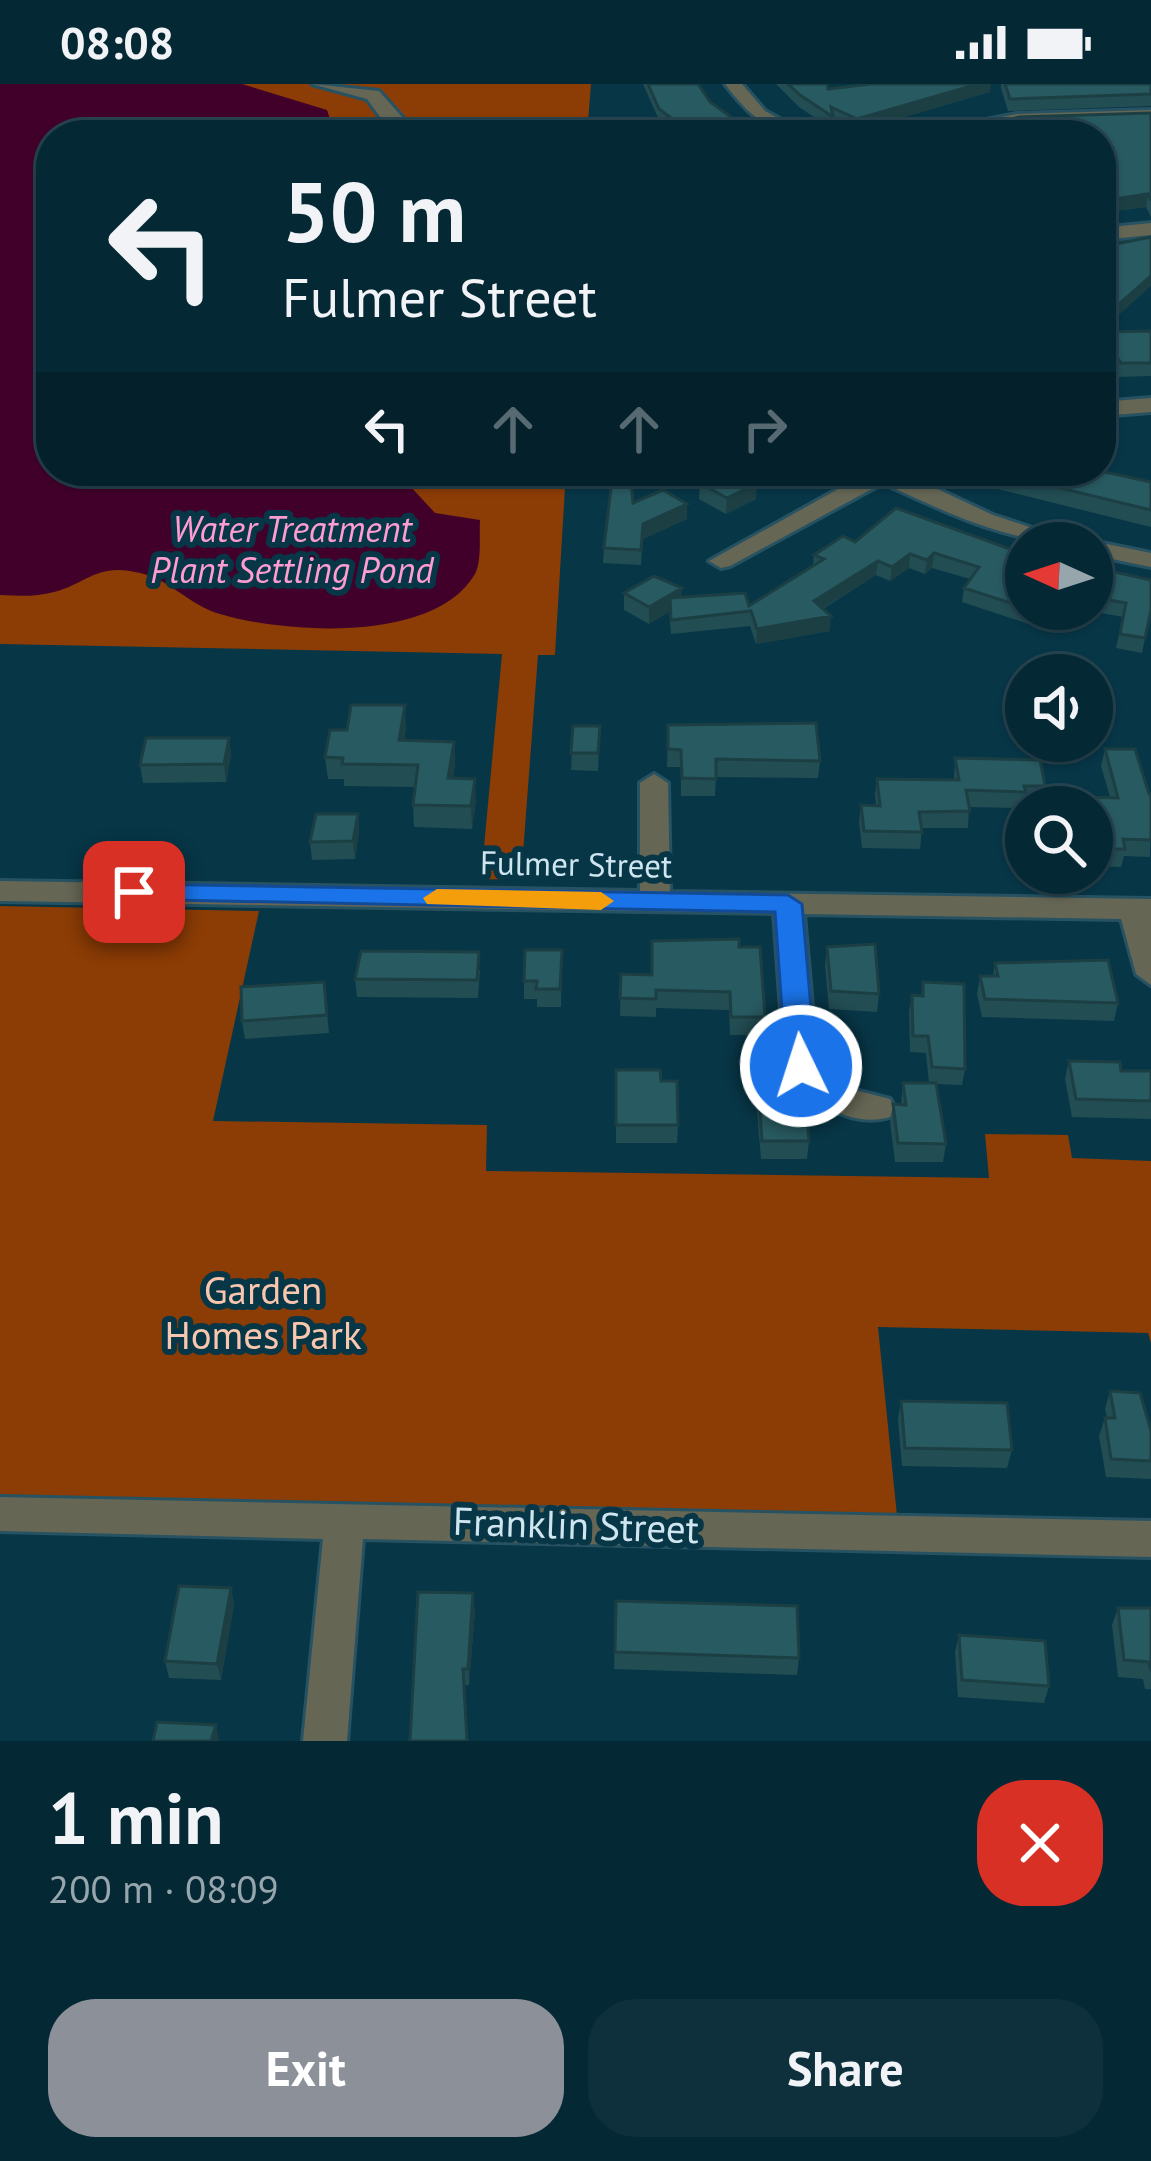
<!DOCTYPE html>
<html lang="en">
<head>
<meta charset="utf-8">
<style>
  :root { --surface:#052835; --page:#0e303d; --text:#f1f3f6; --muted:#97a6ad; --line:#264450; --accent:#8c9099 }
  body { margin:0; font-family:"PT Sans",sans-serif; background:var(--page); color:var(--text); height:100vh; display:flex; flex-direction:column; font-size:45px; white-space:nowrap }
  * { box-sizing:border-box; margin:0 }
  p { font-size:39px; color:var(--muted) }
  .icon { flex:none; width:66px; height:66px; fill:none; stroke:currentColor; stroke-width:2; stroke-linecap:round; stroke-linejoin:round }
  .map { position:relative; height:1657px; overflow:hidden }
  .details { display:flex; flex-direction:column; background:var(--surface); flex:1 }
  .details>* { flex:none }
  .banner { position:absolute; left:36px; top:36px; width:1080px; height:366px; border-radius:48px; box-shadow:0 3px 9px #0004,0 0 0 3px var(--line); background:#052835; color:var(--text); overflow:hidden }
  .needle { width:78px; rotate:273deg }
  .buttons { position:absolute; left:1005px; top:438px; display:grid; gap:24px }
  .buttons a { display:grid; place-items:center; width:108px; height:108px; border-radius:50%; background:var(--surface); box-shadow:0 3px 9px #0004,0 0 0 3px var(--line); font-size:60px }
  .pin { position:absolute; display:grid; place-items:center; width:102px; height:102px; color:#fff; margin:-51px; border-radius:24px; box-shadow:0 6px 18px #0006 }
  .me { position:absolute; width:132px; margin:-66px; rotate:356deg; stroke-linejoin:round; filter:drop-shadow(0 0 9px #0008) }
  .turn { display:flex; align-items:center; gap:42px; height:252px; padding:0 48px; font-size:54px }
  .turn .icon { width:156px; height:156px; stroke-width:2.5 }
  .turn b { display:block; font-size:84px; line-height:102px }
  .lanes { display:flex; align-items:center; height:114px; padding:0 48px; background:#0003; justify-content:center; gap:60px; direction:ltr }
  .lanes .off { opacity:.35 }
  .round { display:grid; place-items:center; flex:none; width:126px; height:126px; border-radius:48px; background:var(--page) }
  .head { display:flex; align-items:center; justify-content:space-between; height:204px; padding:0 48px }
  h1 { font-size:72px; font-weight:600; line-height:90px }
  .action { display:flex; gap:24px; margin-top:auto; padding:24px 48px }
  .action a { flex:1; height:138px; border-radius:48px; background:var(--accent); color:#fff; font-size:48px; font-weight:600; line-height:138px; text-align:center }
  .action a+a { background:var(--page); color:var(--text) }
  .status { display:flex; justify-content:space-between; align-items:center; height:84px; padding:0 60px; background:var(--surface); direction:ltr }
  .status svg { height:33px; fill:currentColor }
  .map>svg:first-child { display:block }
  .green { fill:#8c3c05 }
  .water { fill:#41002a }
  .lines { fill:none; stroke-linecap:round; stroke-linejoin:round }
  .minor-casing { stroke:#275262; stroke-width:6 }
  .minor { fill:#665; fill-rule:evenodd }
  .wall { fill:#224d53 }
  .shaded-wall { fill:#1c3f44 }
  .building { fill:#285a61; stroke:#1c3f44; stroke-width:3 }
  .route { fill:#1a73e8; stroke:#114b97; stroke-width:3 }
  .slow { fill:#f59e0b }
  .labels { text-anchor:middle; stroke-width:12; stroke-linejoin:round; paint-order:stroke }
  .street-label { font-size:33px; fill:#cfe5f0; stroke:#073647 }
  .water-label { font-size:36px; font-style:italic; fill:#ff9cd1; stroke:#073647 }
  .near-park-label { font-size:39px; fill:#f9c6ae; stroke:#073647 }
  .near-street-label { font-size:39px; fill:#cfe5f0; stroke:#073647 }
</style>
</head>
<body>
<div class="status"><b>08:08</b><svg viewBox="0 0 49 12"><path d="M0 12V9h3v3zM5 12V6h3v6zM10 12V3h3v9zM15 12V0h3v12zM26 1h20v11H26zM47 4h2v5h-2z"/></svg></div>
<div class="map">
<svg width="1151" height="1657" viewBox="0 0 1151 1657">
  <rect width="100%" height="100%" fill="#073647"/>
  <path class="green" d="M 0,0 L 591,0 L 587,51 L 51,51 L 51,387 L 566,387 L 555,571 L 538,571 L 521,796 L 481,795 L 502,570 L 0,560 Z
    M 0,822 L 259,827 L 213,1037 L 487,1041 L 486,1087 L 989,1094 L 985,1050 L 1068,1051 L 1072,1074 L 1151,1077 L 1151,1259 L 1148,1249 L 878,1243 L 897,1432 L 0,1413 Z"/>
  <path class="water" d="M 0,0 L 242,0 L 327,26 L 333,44 L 319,51 L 51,51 L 51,387 L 415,387 L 409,401 L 435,429 L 480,436 C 479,451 482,477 475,490 C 435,559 287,550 220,530 C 189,521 171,496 140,489 C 97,478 88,499 54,508 C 36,513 18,512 0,511 Z"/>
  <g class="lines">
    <g class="minor-casing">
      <path id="minor" d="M 312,0 L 379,7 L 410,42 L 489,46 L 498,51 L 401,51 L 389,45 L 367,15 Z
        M 725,0 L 742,0 L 765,27 L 809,51 C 769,51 748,30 725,0 Z
        M 1151,26 L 1151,36 L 1017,40 L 950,51 L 908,51 L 1017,30 Z
        M 1151,139 L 1151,151 L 1101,156 L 1101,144 Z
        M 1151,314 L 1151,328 L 1101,332 L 1101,318 Z
        M 863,387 L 899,387 L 993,431 L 1078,459 C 1007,459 946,428 883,399 L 730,482 L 721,484 L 709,477 L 865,390 Z
        M 1092,457 L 1151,469 L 1151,483 L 1092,471 L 1092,459 L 1083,459 Z
        M 654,690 L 668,699 L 670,808 L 1151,815 L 1151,901 L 1136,890 L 1121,835 L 804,830 L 817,979 L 847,1004 L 890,1015 L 895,1024 L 890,1033 C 850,1045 804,1015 785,982 L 774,829 L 0,817 L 0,797 L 640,807 L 640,699 Z
        M 0,1413 L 1151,1437 L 1151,1473 L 363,1455 L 347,1657 L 303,1657 L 323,1455 L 0,1447 Z"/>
    </g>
    <use href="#minor" class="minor"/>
  </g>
  <path class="wall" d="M 643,0 L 698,0 L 710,18 L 756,51 L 678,51 L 659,36 Z
    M 776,0 L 827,0 L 828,5 L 990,8 L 856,47 L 833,36 L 832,45 L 799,23 Z
    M 1001,0 L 1151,0 L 1151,22 L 1008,27 L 1001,4 Z
    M 1151,29 L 1151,133 L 1146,123 L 1101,129 L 1101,51 Z
    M 1151,247 L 1151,292 L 1119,293 L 1101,265 L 1101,248 Z
    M 755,387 L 804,387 L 804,390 L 774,402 Z
    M 971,387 L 1100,387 L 1151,398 L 1151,443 L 969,398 Z
    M 700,399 L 756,415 L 726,430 L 699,415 Z
    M 633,419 L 687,420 L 687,435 L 643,455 L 641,481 L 603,479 L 604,464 Z
    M 855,458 L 1010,465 L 1026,469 L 1026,525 L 1067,525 L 1053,548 L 962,518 L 964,504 L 970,495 L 932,484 L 925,490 L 909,484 L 890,497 L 876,491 L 823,525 L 830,547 L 756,560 L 750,542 L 671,550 L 669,528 L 649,540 L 624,526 L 624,509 L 682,513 L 749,522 L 813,482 L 814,471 Z
    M 1092,483 L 1151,526 L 1142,569 L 1116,564 L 1123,533 L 1079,525 L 1092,525 Z
    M 668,641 L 820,677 L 818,694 L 716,693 L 715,712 L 681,712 L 681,683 L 667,683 Z
    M 573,642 L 600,642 L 598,687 L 571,686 Z
    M 406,643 L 404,657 L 454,658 L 455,680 L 453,694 L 476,716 L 472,745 L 414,743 L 413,721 L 415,703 L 344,702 L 344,695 L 328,695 L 325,673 Z
    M 229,654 L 231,671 L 226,698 L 143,699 L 140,681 Z
    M 1105,665 L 1149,710 L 1151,710 L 1150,773 L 1124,772 L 1121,783 L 1093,782 L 1092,723 L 1082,723 L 1085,713 L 1110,713 L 1101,682 Z
    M 955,674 L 1045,702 L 1042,719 L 1024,719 L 1023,724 L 969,723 L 968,744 L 922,744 L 920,765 L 862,764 L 859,738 L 861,721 L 876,721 L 875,711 L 877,695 L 954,696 Z
    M 358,730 L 359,748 L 355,775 L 312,776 L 310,758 Z
    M 739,863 L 765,933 L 764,951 L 730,951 L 729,926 L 656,924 L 656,933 L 620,932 L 621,890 L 652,891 Z
    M 827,863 L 879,910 L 877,928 L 829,925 L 825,881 Z
    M 562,866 L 561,923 L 537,923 L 537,915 L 524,915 L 524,897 Z
    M 995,879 L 1118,919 L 1114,937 L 982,933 L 977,910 L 980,892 L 993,892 Z
    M 480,886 L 478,914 L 357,913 L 355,895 Z
    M 324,898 L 329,949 L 245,955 L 242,937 Z
    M 923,898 L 965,985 L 962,1001 L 937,1000 L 946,1060 L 943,1078 L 895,1078 L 890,1038 L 893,1020 L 901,1021 L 903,999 L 929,999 L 926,969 L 910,968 L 909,927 L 912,911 L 921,911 Z
    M 1069,977 L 1121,987 L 1151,987 L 1151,1035 L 1072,1033 L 1065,995 Z
    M 616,986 L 661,997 L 678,1041 L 677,1059 L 616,1059 Z
    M 758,997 L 797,1018 L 809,1057 L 807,1075 L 761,1075 L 756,1015 Z
    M 1110,1307 L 1151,1347 L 1151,1395 L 1106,1393 L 1099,1352 L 1105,1334 L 1107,1334 L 1105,1325 Z
    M 901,1317 L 1012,1366 L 1007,1384 L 902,1382 L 898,1335 Z
    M 231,1504 L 234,1521 L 221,1596 L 169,1594 L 165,1577 Z
    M 616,1517 L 799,1574 L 797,1591 L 614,1585 Z
    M 1118,1524 L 1151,1524 L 1151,1605 L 1145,1605 L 1143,1595 L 1118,1593 L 1112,1541 Z
    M 475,1526 L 469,1601 L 465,1601 L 410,1657 Z
    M 959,1551 L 1049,1602 L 1044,1619 L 958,1613 L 955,1568 Z"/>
  <path class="shaded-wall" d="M 978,0 L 991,0 L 990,8 L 856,47 L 857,35 Z
    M 1148,110 L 1146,123 L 1101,129 L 1101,117 Z
    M 1151,192 L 1151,202 L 1101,247 L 1101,236 Z
    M 804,387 L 804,390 L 774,402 L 775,388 Z
    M 757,399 L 756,415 L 726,430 L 727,414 Z
    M 687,420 L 687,435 L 643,455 L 641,481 L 643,440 Z
    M 934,469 L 932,484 L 925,490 L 927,476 Z
    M 910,470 L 909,484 L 890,497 L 892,483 Z
    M 878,477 L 876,491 L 812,531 L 814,517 Z
    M 682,504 L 681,521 L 670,514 L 669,528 L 649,540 L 649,523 Z
    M 1061,525 L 1067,525 L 1053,548 L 1056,533 Z
    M 831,532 L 830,547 L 756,560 L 757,545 Z
    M 405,621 L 406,643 L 401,678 L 399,656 Z
    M 229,654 L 231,671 L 226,698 L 224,680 Z
    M 454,658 L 455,680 L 449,716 L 448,694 Z
    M 475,695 L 476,716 L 472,745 L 471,722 Z
    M 358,730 L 359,748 L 355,775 L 353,757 Z
    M 231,1504 L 234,1521 L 221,1596 L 217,1580 Z
    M 473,1509 L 475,1526 L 469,1601 L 468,1585 Z
    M 216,1641 L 219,1657 L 211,1657 Z"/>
  <path class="building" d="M 648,0 L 698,0 L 710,18 L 756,51 L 694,51 L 659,25 Z
    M 788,0 L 827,0 L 828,5 L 870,0 L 978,0 L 857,35 L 831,23 L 833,33 L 800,11 Z
    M 1005,0 L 1151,0 L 1151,10 L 1010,15 Z
    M 1151,29 L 1151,116 L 1148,110 L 1101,117 L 1101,51 L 953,51 L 1019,33 Z
    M 1151,153 L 1151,192 L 1101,236 L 1101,163 Z
    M 1151,247 L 1151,279 L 1121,279 L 1101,248 Z
    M 613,387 L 630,387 L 633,419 L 663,406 L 687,420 L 643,440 L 641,466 L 604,464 Z
    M 725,387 L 736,387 L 757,399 L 727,414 L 700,399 Z
    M 990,387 L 1100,387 L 1151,398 L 1151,426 Z
    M 896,424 L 1010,465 L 1026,469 L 1026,524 L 964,504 L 979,483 L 934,469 L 927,476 L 910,470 L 892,483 L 878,477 L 814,517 L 831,532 L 757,545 L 751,527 L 671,536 L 670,514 L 745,509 L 749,522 L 824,475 L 814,471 L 843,452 L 855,458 Z
    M 1092,483 L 1151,496 L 1151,526 L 1145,554 L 1120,550 L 1126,519 L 1092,513 Z
    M 654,492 L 682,504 L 649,523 L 624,509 Z
    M 1030,525 L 1061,525 L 1056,533 Z
    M 351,621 L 405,621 L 399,656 L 454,658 L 448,694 L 475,695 L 471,722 L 413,721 L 418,681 L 342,680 L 343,674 L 325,673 L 330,646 L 347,646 Z
    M 816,639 L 820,677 L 716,675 L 716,695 L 682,694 L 681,666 L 668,665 L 668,641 Z
    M 573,642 L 600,642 L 598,669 L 571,669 Z
    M 146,654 L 229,654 L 224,680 L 140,681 Z
    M 1105,665 L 1135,665 L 1149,710 L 1151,710 L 1151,756 L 1123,755 L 1125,765 L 1097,765 L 1092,745 L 1092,723 L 1087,723 L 1085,713 L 1118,714 Z
    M 955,674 L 1040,676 L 1045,702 L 1024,702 L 1026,708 L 966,706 L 970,727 L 919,728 L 922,748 L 864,747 L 861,721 L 880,722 L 877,695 L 959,696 Z
    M 316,730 L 358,730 L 353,757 L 310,758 Z
    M 739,855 L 739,863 L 760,863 L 765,933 L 731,933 L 730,908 L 656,906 L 656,915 L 620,914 L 621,890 L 652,891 L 652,857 Z
    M 875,860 L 879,910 L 831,907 L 827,863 Z
    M 525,866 L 562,866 L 560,905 L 536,905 L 537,897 L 524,897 Z
    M 361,867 L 479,868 L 477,896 L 355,895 Z
    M 1108,876 L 1118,919 L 985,915 L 980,892 L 998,892 L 995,879 Z
    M 324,898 L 327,931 L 242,937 L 241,903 Z
    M 923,898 L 964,900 L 965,985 L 932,983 L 928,952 L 913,952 L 912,911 L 923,912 Z
    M 1069,977 L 1120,978 L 1121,987 L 1151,987 L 1151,1017 L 1076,1015 Z
    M 616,986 L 660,986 L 661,997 L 677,997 L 678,1041 L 616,1041 Z
    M 758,997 L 795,997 L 797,1018 L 806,1019 L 809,1057 L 762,1057 Z
    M 903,999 L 936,999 L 946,1060 L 898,1059 L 893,1020 L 906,1021 Z
    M 1110,1307 L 1140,1309 L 1151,1347 L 1151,1377 L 1111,1375 L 1105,1334 L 1115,1334 Z
    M 901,1317 L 1007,1319 L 1012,1366 L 905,1364 Z
    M 179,1502 L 231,1504 L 217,1580 L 165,1577 Z
    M 418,1508 L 473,1509 L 468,1585 L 463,1585 L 467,1657 L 410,1657 Z
    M 616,1517 L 797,1522 L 799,1574 L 615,1568 Z
    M 1118,1524 L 1151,1524 L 1151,1587 L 1149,1578 L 1124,1576 Z
    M 959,1551 L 1045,1557 L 1049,1602 L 962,1596 Z
    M 157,1638 L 216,1641 L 211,1657 L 153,1657 Z"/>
  <path class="route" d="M 134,800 L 788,811 L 802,820 L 816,982 L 801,993 L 786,982 L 775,828 L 124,815 L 124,802 Z"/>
  <path class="slow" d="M 437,805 L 601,808 L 614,817 L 601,826 L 427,820 L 423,814 Z"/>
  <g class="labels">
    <g class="street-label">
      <text transform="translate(576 780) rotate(1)" y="12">Fulmer Street</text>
    </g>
    <g class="water-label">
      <text x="292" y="458">Water Treatment<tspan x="292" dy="41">Plant Settling Pond</tspan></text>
    </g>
    <g class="near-park-label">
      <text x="263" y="1220">Garden<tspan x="263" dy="45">Homes Park</tspan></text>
    </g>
    <g class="near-street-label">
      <text transform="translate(576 1441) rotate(2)" y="14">Franklin Street</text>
    </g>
  </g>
</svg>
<div class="buttons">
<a><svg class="needle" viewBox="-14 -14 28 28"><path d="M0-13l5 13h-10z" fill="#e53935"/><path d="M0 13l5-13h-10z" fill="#97a6ad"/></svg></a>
<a><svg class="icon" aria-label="sound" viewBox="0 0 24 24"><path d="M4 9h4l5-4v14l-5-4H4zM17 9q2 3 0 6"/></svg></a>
<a><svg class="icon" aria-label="search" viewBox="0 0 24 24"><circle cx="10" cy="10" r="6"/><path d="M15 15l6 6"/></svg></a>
</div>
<div class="pin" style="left:134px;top:808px;background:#d93025"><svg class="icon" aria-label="arrive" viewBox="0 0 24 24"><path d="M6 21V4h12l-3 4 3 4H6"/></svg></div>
<svg class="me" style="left:801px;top:982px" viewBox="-20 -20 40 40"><circle r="17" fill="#1a73e8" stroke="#fff" stroke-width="3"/><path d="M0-11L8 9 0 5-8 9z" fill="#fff"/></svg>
<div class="banner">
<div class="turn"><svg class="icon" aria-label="left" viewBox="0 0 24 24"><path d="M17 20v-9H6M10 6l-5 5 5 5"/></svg><div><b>50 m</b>Fulmer Street</div></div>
<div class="lanes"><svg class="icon" aria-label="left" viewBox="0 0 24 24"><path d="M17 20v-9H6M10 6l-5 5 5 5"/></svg><svg class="icon off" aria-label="ahead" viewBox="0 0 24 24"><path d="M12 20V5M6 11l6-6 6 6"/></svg><svg class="icon off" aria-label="ahead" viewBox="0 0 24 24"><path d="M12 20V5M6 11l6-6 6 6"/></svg><svg class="icon off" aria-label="right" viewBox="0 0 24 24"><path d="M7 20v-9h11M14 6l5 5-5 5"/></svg></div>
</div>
</div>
<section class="details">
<div class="head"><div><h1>1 min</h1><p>200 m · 08:09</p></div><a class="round" style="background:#d93025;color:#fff"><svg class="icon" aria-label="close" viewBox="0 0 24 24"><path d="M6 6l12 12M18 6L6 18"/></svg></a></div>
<div class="action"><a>Exit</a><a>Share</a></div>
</section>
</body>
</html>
